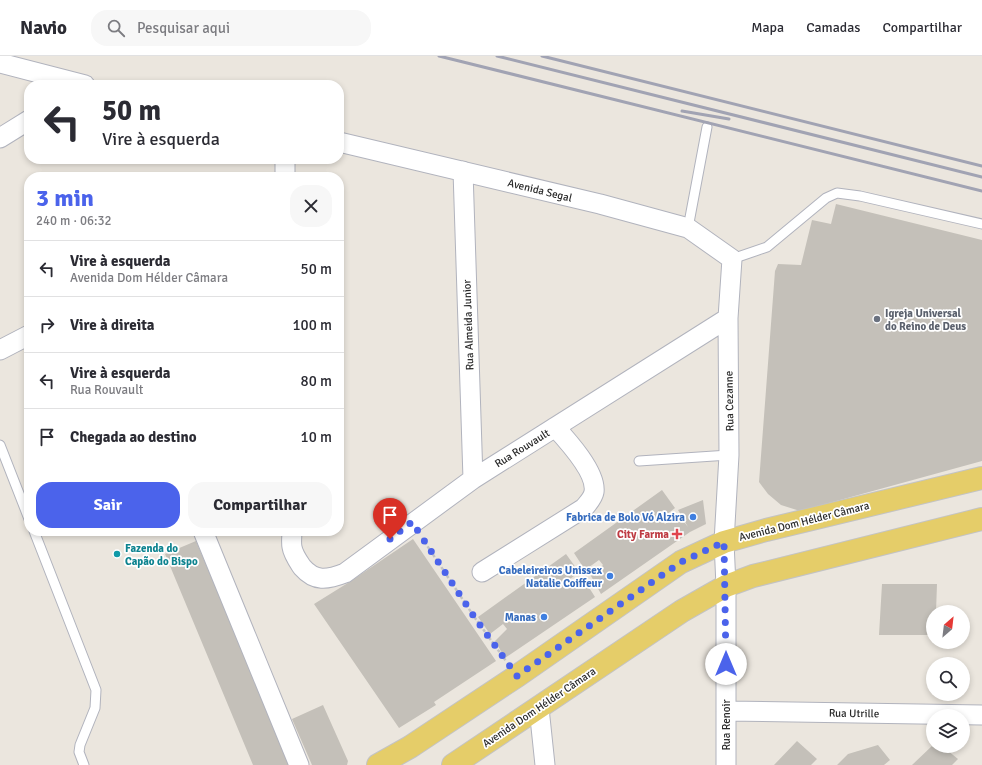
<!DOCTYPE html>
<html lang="pt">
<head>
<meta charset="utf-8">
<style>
  :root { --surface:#fff; --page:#f7f7f7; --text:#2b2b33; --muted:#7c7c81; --line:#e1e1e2; --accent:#4b63eb }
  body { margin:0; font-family:Signika,sans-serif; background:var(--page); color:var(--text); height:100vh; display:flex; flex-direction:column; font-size:15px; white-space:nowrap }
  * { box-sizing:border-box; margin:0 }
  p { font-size:13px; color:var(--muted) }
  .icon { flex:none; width:22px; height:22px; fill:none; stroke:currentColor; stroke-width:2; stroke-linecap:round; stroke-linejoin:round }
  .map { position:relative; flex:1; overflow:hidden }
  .panel { position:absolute; left:24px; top:116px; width:320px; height:364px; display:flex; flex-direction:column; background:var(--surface); border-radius:16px; box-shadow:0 2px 6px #0003 }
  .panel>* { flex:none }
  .hud { position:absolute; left:24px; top:24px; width:320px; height:84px; border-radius:16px; box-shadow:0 2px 6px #0003; background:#fff; color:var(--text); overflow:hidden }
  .needle { width:26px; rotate:28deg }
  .buttons { position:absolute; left:926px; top:549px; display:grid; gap:8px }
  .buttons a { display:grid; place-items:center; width:44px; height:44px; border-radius:50%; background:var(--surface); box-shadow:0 2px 6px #0003; font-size:20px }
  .pin { position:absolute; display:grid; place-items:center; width:34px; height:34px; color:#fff; margin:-41px -17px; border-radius:50% 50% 50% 0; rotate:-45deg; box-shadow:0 0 4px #0007 }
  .pin .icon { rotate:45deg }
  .me { position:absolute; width:44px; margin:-22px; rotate:0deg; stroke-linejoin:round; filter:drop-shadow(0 0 3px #0008) }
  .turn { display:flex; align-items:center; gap:14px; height:84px; padding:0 12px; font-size:18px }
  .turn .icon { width:52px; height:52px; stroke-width:2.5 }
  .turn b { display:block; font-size:28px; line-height:34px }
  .round { display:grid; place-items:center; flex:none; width:42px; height:42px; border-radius:16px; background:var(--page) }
  .summary { display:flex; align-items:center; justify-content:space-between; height:68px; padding:0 12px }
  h1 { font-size:24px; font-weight:700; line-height:30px; color:var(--accent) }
  .action { display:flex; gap:8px; margin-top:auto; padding:8px 12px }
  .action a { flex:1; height:46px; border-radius:16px; background:var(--accent); color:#fff; font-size:16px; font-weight:700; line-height:46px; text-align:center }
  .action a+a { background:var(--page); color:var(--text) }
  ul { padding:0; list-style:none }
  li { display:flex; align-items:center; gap:12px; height:56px; padding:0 12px; border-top:1px solid var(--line) }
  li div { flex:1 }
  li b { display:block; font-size:15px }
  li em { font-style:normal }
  header { display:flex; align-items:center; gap:24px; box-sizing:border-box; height:56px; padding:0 20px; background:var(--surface); border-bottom:1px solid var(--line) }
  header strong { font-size:19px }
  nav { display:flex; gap:22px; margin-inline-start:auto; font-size:14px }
  .search { width:280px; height:36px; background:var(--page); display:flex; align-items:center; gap:10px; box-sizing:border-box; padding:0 14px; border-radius:16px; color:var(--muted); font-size:15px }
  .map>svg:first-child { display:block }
  .building { fill:#c4c0b9 }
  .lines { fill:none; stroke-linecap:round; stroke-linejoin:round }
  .service-casing { stroke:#b1b3bd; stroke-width:11 }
  .minor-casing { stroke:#b1b3bd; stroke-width:21 }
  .primary-casing { stroke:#c3c3c3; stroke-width:24 }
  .path { stroke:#c3c3c3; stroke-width:2.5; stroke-dasharray:3 2; stroke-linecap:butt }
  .service { stroke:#fff; stroke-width:9 }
  .minor { stroke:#fff; stroke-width:19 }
  .primary { stroke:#e5cd69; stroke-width:22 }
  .rail { stroke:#a1a3b3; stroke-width:3 }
  .route { stroke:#4b63eb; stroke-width:7; stroke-dasharray:0 12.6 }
  .worship-dot { fill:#6b7280; stroke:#fff; stroke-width:1.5 }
  .shop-dot { fill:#3f7fe0; stroke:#fff; stroke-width:1.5 }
  .health-dot { fill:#e0444e; stroke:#fff; stroke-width:1.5 }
  .culture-dot { fill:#0f9aa8; stroke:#fff; stroke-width:1.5 }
  .labels { text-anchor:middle; stroke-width:3.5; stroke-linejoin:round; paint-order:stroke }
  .street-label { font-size:11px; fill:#2a2a2a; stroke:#fff }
  .worship-label { font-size:11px; font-weight:bold; fill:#5b616d; stroke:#fff; text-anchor:start }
  .shop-label { font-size:11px; font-weight:bold; fill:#366cbe; stroke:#fff; text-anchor:end }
  .health-label { font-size:11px; font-weight:bold; fill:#be3a42; stroke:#fff; text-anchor:end }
  .culture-label { font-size:11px; font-weight:bold; fill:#0d838f; stroke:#fff; text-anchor:start }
</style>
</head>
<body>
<header>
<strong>Navio</strong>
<div class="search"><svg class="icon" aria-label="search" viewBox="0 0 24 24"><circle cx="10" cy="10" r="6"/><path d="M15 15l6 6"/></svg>Pesquisar aqui</div>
<nav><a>Mapa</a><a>Camadas</a><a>Compartilhar</a></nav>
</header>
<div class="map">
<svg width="982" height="709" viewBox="0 0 982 709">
  <rect width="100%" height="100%" fill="#ebe6de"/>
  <path class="building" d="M 836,148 L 982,184 L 982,405 L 800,455 L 781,449 L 768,438 L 759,426 L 775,215 L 778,208 L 801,209 L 812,164 L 831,168 Z
    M 662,434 L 675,452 L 661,463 L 665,468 L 678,458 L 688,471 L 678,454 L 703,444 L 706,468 L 690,476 L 601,538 L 591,520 L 603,509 L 599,504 L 585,514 L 574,497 Z
    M 413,483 L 496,605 L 434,646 L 436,649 L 399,672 L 314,548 L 351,525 Z
    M 196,485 L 275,672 L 291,709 L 253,709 L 165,498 Z
    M 566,498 L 579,516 L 565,527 L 569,532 L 583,522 L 595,541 L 505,602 L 495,585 L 507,573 L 503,568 L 490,578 L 478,561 Z
    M 882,528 L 937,528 L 936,556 L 933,556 L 933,579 L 879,579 Z
    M 323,649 L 348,705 L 347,709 L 312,709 L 292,663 Z
    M 797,685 L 817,703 L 811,709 L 774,709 Z
    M 878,689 L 890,704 L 884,709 L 837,709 L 848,698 Z
    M 933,689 L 933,690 L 942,690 L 958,703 L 952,709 L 912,709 Z"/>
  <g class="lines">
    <g class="service-casing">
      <path id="service" d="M 688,172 L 707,71
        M 732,203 L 767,191 L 826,142 L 837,137 L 860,140 L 982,168
        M 0,389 L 29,463
        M 639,405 L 729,399
        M 34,475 L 96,634 L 95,652 L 80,689 L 79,696 L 84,709"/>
    </g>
    <g class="minor-casing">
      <path id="minor" d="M 0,7 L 85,29
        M 0,82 L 29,64
        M 339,86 L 600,148 L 688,172 L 732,203 L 728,262 L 729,399 L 724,486 L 726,530 L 726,709
        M 463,115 L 473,423
        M 285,121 L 285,103
        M 0,294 L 29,279
        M 203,475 L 299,709
        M 292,475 C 292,480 291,486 292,491 C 293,498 298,505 302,511 C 315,526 327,524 345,517 L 473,423 L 728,262
        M 482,516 L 584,452 C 588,447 593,442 594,436 C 597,417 567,384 555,371
        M 539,652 L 545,709
        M 726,655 L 982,659"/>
    </g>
    <g class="primary-casing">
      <path id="primary" d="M 378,709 L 410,691 L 517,620 L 681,506 L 724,486 L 766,474 L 982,422
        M 453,709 L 682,555 L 726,530 L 753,520 L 982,463"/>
    </g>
    <path class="path" d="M 422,482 L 475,562 L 506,605"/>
    <use href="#service" class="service"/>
    <use href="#minor" class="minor"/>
    <use href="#primary" class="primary"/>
    <path class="rail" d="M 439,0 L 982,135
      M 497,0 L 982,121
      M 542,0 L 982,110
      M 682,55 L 729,63"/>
  </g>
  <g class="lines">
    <path class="route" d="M 390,483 L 412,466 L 475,562 L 517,620 L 681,506 L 724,486 L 726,608"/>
  </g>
  <circle class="worship-dot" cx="877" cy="263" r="4"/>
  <g class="shop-dot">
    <circle cx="693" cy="461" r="4"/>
    <circle cx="610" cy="520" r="4"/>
    <circle cx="544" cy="561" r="4"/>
  </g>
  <path class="health-dot" d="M675 472h4v4h4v4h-4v4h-4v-4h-4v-4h4z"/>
  <circle class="culture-dot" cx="117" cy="498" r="4"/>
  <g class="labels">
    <g class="street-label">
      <text transform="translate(540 134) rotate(14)" y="4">Avenida Segal</text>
      <text transform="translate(468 269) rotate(-92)" y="4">Rua Almeida Junior</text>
      <text transform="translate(729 345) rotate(-91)" y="4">Rua Cezanne</text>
      <text transform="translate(522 392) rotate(-32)" y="4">Rua Rouvault</text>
      <text transform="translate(804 465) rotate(-14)" y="4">Avenida Dom Hélder Câmara</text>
      <text transform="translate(539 651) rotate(-34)" y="4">Avenida Dom Hélder Câmara</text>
      <text transform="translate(854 657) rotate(1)" y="4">Rua Utrille</text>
      <text transform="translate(726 669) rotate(-90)" y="4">Rua Renoir</text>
    </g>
    <g class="worship-label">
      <text x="885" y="261">Igreja Universal<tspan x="885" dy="13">do Reino de Deus</tspan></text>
    </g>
    <g class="shop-label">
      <text x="685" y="465">Fabrica de Bolo Vó Alzira</text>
      <text x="602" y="518">Cabeleireiros Unissex<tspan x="602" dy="13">Natalie Coiffeur</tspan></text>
      <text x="536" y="565">Manas</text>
    </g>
    <g class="health-label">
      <text x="669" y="482">City Farma</text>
    </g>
    <g class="culture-label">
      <text x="125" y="496">Fazenda do<tspan x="125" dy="13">Capão do Bispo</tspan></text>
    </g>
  </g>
</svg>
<div class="buttons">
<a><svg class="needle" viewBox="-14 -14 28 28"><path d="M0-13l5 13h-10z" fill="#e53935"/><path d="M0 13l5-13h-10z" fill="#7c7c81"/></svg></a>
<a><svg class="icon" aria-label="search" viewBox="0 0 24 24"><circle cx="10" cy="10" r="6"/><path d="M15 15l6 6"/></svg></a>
<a><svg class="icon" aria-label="layers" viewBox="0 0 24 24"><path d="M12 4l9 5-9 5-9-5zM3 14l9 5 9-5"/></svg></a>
</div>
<div class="pin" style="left:390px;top:483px;background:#d93025"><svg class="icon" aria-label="arrive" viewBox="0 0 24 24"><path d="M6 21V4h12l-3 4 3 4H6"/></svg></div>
<svg class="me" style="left:726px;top:608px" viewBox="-20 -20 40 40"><circle r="19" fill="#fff"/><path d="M0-13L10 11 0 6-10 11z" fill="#4b63eb"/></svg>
<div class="hud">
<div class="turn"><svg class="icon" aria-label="left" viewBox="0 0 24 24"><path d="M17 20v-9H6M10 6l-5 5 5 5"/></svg><div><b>50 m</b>Vire à esquerda</div></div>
</div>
<section class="panel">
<div class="summary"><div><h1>3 min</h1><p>240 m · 06:32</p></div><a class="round"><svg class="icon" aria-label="close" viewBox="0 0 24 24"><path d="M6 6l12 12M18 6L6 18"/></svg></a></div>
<ul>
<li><svg class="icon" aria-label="left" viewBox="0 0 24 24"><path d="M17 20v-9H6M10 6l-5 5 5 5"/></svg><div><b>Vire à esquerda</b><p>Avenida Dom Hélder Câmara</p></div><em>50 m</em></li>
<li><svg class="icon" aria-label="right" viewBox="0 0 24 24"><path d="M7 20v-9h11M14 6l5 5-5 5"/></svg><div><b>Vire à direita</b></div><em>100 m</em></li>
<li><svg class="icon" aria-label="left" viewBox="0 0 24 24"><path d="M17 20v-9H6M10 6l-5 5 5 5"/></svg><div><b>Vire à esquerda</b><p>Rua Rouvault</p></div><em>80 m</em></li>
<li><svg class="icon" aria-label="arrive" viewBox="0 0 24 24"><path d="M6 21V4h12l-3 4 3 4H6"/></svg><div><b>Chegada ao destino</b></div><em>10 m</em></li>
</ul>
<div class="action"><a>Sair</a><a>Compartilhar</a></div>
</section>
</div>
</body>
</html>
